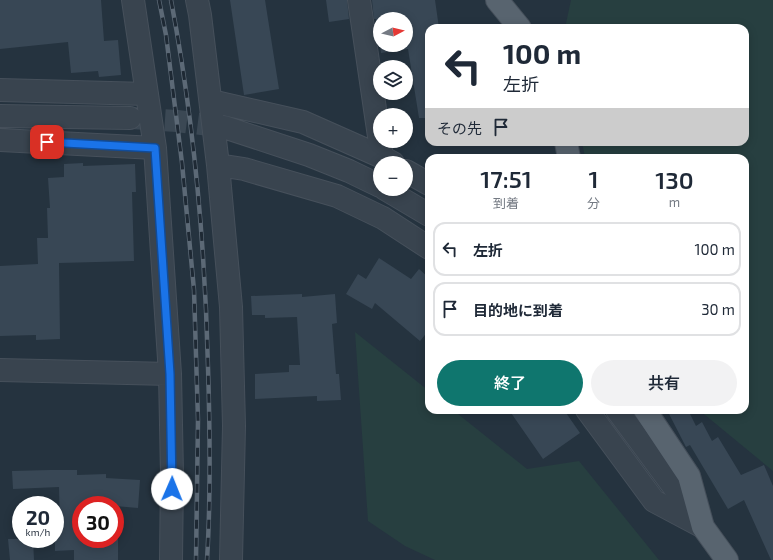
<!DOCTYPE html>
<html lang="ja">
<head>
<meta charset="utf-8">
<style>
  :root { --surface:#fff; --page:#f2f2f3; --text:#1f2937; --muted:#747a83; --line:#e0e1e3; --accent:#0f766e }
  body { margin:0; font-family:"Exo 2","Noto Sans JP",sans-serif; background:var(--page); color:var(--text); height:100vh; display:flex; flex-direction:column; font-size:15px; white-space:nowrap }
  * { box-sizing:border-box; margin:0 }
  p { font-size:13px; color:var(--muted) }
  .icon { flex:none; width:22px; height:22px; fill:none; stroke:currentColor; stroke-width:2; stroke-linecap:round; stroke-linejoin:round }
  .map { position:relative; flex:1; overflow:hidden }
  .details { position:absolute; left:425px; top:154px; width:324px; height:260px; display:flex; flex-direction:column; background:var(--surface); border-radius:12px; box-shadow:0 2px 10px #0003 }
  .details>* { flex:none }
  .hud { position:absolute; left:425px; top:24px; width:324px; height:122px; border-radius:12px; box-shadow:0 2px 10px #0003; background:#fff; color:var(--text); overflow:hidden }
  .needle { width:26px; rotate:83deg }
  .fabs { position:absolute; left:373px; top:12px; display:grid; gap:8px }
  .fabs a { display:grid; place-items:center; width:40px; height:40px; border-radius:50%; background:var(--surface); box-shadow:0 2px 10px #0003; font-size:20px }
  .speed { position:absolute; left:12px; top:496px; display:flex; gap:8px; font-size:20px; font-weight:700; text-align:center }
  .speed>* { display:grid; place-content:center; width:52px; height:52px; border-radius:50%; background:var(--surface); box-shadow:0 2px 10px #0003; line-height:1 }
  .speed small { font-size:10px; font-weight:400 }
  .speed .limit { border:6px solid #d22; background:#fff; color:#111 }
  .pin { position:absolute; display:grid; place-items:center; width:34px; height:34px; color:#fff; margin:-17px; border-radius:8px; box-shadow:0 2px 6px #0006 }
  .me { position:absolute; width:44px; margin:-22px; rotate:1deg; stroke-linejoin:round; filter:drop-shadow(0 0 3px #0008) }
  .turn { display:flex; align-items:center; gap:14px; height:84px; padding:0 12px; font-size:18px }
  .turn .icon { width:52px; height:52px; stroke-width:2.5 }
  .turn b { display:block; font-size:28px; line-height:34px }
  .then { display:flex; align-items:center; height:38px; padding:0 12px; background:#0003; gap:8px; font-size:15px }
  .eta { display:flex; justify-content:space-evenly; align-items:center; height:68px; text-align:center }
  .eta b { font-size:24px; font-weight:600; line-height:28px }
  .button { display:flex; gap:8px; margin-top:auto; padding:8px 12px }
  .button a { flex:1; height:46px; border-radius:24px; background:var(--accent); color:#fff; font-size:16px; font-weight:600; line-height:46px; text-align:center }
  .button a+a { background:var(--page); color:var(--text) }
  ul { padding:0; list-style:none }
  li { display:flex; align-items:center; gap:12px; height:54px; margin:0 8px 6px; padding:0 4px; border:2px solid var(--line); border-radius:12px }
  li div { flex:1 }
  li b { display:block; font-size:15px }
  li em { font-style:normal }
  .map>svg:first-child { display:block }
  .green { fill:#273f40 }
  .building { fill:#384755; fill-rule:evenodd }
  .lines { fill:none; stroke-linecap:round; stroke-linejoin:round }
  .minor-tunnel { stroke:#3b4854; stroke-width:22; stroke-dasharray:22 11; stroke-linecap:butt }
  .minor-casing { stroke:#46505b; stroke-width:24 }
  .major-casing { stroke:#46505b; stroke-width:24 }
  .minor { stroke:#39444f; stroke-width:22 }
  .major { stroke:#58646f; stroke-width:22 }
  .rail-casing { stroke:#5c6976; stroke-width:4.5 }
  .rail { stroke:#1e2934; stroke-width:3; stroke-dasharray:9; stroke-linecap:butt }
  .route-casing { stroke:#114b97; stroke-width:10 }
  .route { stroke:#1a73e8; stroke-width:7 }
</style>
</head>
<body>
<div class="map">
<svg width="773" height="560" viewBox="0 0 773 560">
  <rect width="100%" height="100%" fill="#25333f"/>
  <path class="green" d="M 571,0 L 773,0 L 773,471 L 699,410 L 745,410 L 745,158 L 585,158 L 582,142 L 745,142 L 745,28 L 565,28 Z
    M 355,332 L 429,391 L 429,410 L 453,410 L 527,469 L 579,461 L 659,560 L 435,560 L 405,546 L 368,521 Z"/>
  <path class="building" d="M 0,0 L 101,0 L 104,41 L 118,40 L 121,75 L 99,77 L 98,71 L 71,73 L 68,42 L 0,49 Z
    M 230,0 L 265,0 L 279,89 L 244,95 Z
    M 326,0 L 347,0 L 349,19 L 329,22 Z
    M 372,0 L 435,0 L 439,28 L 429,28 L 429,118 L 419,118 L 408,49 L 381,53 L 376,19 L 374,19 ZM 380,19 L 406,19 L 406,45 L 380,45 Z
    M 83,163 L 83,166 L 135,164 L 136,192 L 132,192 L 134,261 L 59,263 L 60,339 L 36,340 L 36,335 L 0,336 L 0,266 L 38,264 L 37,238 L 48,238 L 47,208 L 50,208 L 48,178 L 64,177 L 64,164 Z
    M 379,258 L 411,279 L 419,269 L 429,278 L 429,330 L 420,341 L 375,303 L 372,309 L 346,294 L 358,274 L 366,279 Z
    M 302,294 L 302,297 L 335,294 L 337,323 L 332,324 L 336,374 L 339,374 L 341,400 L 317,401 L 317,396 L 255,399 L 255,374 L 289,372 L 289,365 L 300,365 L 297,317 L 265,318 L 265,315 L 252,315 L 251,296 Z
    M 509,410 L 564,410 L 580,433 L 543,459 Z
    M 667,410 L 688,410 L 696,426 L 702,422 L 712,441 L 718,437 L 741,475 L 764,465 L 773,486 L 773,560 L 771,560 L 744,500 L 728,509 L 690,445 L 686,447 Z
    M 50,470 L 77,470 L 77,475 L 106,474 L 106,478 L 140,480 L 138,508 L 115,506 L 115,503 L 81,505 L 81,539 L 118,539 L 118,560 L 74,560 L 74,550 L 55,551 L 55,526 L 60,526 L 59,487 L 13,489 L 12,471 Z
    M 8,539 L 33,539 L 34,560 L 10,560 Z"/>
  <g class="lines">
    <path class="minor-tunnel" d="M 132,118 L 177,121 L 224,127"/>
    <g class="minor-casing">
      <path id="minor" d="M 133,0 L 155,148 L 170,374 L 172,475 L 171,560
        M 197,0 L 200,15 L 218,165 L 231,307 L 234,426 L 231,560
        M 359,0 L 382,157
        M 0,90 L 147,94
        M 211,101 L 303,122 L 382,157 L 393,163
        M 0,116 L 130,118
        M 224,127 L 309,155 L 349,171 L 380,186
        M 0,140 L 155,148
        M 218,165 L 244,169 L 337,196 L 383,218 L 429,248
        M 406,171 L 429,184
        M 385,189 L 429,215
        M 0,370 L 170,374
        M 587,410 L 654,501 L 703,527
        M 617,410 L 699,521"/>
    </g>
    <g class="major-casing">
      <path id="major" d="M 497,0 L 520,28
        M 566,142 L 569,158
        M 645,410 L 689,476 L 703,527 L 727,560"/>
    </g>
    <use href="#minor" class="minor"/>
    <use href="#major" class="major"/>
    <g class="rail-casing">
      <path id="rail" d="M 159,0 L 166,35 L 182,163 L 194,290 L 198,420 L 196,560
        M 171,0 C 194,121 205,244 208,367 C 210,431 211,496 207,560"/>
    </g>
    <use href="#rail" class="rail"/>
  </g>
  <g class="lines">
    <g class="route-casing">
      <path id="route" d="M 47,142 L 155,148 L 170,374 L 172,489"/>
    </g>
    <use href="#route" class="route"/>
  </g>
</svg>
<div class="fabs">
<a><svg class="needle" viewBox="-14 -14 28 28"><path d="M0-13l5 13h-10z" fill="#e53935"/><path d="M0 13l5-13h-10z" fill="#747a83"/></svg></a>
<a><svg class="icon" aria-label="layers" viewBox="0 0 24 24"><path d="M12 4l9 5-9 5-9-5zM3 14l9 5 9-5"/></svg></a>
<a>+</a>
<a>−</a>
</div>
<div class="speed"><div>20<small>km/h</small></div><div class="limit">30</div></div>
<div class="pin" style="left:47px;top:142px;background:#d93025"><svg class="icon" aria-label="arrive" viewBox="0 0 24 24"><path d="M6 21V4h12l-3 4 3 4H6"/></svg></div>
<svg class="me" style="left:172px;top:489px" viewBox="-20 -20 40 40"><circle r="19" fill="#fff"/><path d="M0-13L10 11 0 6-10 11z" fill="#1a73e8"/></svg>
<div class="hud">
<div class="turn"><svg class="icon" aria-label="left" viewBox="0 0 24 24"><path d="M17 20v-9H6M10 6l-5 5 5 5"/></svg><div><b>100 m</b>左折</div></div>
<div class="then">その先<svg class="icon" aria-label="arrive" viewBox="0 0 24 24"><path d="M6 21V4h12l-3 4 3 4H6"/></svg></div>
</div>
<section class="details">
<div class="eta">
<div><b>17:51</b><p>到着</p></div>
<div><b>1</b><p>分</p></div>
<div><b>130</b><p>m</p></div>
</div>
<ul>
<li><svg class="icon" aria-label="left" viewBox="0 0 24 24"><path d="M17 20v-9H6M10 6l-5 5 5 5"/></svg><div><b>左折</b></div><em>100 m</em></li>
<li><svg class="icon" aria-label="arrive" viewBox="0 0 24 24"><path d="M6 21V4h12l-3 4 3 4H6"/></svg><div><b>目的地に到着</b></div><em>30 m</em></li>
</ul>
<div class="button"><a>終了</a><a>共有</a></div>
</section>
</div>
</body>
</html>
